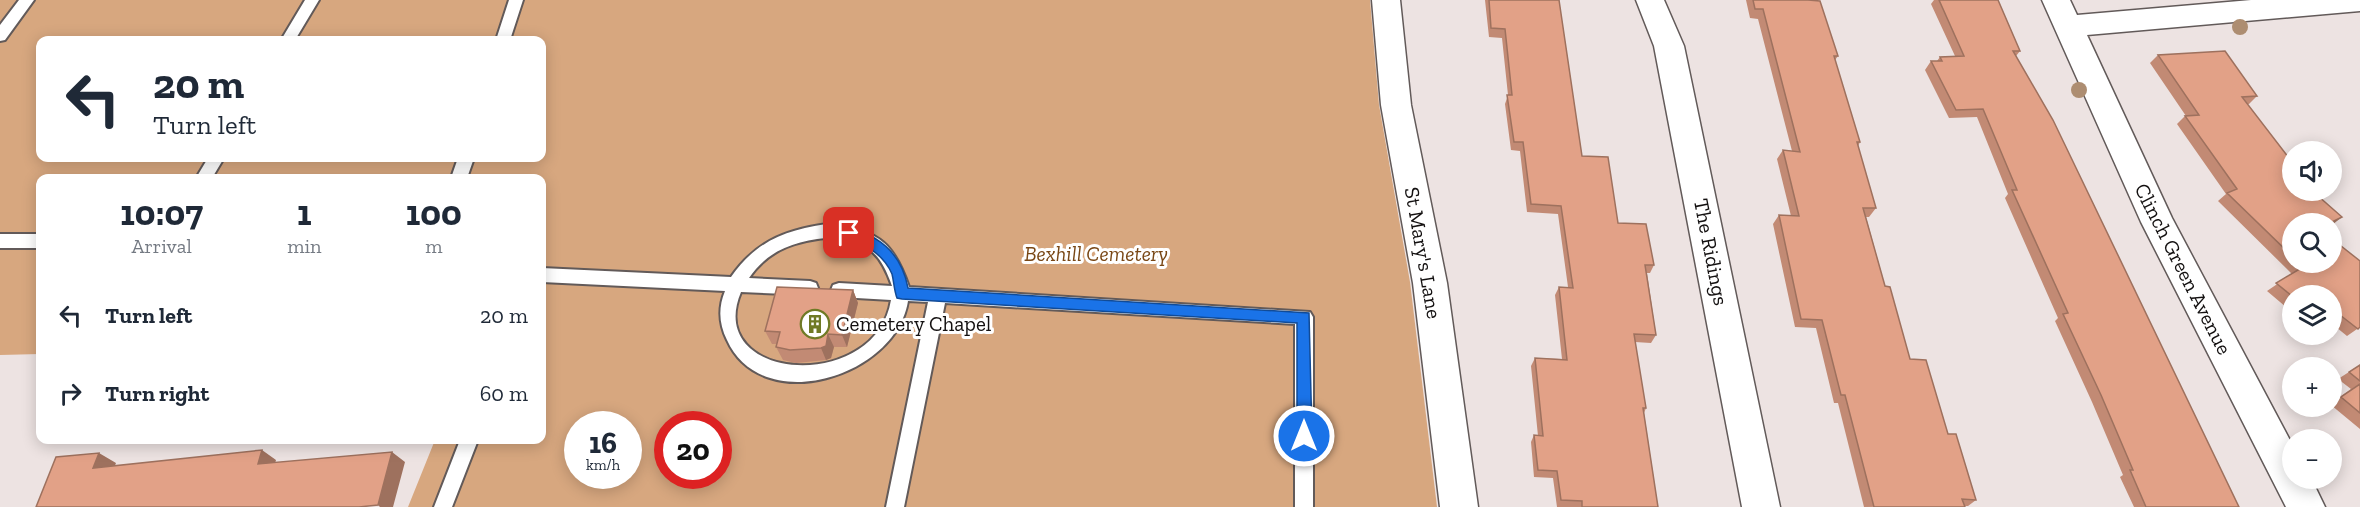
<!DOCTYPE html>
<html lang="en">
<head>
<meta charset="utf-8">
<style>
  :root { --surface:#fff; --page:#f2f2f3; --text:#1f2937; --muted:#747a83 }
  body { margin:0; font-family:"Zilla Slab",serif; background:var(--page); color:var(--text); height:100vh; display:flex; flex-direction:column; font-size:22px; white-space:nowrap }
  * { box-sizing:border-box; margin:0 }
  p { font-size:20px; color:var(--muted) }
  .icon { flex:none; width:33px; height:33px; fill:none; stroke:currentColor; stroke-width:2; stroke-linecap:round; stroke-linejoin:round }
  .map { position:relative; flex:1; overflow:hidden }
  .details { position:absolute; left:36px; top:174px; width:510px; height:270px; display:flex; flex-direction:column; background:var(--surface); border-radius:12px; box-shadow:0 3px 15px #0003 }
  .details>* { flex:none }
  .banner { position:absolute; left:36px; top:36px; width:510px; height:126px; border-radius:12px; box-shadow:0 3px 15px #0003; background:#fff; color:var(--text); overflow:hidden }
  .buttons { position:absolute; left:2282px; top:141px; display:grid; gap:12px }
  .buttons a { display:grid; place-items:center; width:60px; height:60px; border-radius:50%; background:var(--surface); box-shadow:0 3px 15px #0003; font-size:30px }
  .speed { position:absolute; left:564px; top:411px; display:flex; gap:12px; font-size:30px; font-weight:700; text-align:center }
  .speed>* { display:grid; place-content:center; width:78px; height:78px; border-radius:50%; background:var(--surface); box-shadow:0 3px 15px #0003; line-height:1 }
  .speed small { font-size:15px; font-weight:400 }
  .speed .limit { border:9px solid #d22; background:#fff; color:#111 }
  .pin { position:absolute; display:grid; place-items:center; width:51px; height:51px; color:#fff; margin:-26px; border-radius:12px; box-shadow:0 3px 9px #0006 }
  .me { position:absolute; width:66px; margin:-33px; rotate:0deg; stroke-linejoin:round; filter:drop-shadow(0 0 4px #0008) }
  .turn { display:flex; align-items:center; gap:21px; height:126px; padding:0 18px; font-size:27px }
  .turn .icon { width:78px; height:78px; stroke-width:2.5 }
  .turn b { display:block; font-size:42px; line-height:51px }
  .eta { display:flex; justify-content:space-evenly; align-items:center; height:102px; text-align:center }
  .eta b { font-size:36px; font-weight:800; line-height:42px }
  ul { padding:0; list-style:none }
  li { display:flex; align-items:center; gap:18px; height:78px; padding:0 18px }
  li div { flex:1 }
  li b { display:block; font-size:22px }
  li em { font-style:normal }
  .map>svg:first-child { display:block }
  .green { fill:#d7a77f; fill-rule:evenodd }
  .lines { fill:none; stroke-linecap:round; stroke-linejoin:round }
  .service-casing { stroke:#625a59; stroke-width:4 }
  .minor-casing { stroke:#625a59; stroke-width:3 }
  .service { fill:#fff; fill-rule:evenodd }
  .minor { fill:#fff; fill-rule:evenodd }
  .tree { fill:#ad8d71 }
  .wall { fill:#c28a74 }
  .shaded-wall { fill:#9e715e }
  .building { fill:#e2a187; stroke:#9e715e; stroke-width:1.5 }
  .route { fill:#1a73e8; stroke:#114b97; stroke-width:1.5 }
  .labels { text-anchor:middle; stroke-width:6; stroke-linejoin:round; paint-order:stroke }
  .street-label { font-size:21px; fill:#131010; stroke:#fff }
  .park-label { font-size:21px; font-style:italic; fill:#794715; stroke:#fff }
  .poi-label { font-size:21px; fill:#131010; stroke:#fff; text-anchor:start }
</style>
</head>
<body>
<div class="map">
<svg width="2360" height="507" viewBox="0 0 2360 507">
  <rect width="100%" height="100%" fill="#ede3e2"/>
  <path class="green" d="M 0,0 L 1370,0 L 1379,105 L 1410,282 L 1437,507 L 408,507 L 435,440 L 542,440 L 542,178 L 40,178 L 40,354 L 0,355 ZM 40,40 L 542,40 L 542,158 L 40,158 ZM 578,424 L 628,424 L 628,476 L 578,476 ZM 668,424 L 718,424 L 718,476 L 668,476 Z"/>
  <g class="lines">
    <g class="service-casing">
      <path id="service" d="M 19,0 L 34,0 L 5,40 L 0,41 L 0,25 Z
        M 305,0 L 319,0 L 295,40 L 281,40 Z
        M 509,0 L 523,0 L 510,40 L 496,40 Z
        M 208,158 L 224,158 L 212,178 L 196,178 Z
        M 458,158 L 474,158 L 467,178 L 451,178 Z
        M 835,223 C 880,233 894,243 909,287 L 1310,312 L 1313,317 L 1313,507 L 1295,507 L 1295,324 L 945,303 L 904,507 L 886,507 L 928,302 L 908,301 C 896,377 762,418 727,340 C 719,324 718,308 725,291 L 542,282 L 542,268 L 731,277 C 757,239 791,228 835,223 ZM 835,237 C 869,244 880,252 892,286 L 839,283 L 833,285 L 831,290 L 833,295 L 839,297 L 891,300 C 876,394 703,382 741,292 L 810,295 L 816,293 L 818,288 L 816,283 L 810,281 L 749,278 C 770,247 800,240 835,237 Z
        M 0,234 L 40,234 L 40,248 L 0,248 Z
        M 460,440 L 478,440 L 452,507 L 434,507 Z"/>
    </g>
    <g class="minor-casing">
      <path id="minor" d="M 1372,0 L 1400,0 L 1411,105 L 1447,283 L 1478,507 L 1440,507 L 1413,283 L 1381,105 Z
        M 1636,0 L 1664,0 L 1684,46 L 1780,507 L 1742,507 L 1654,46 Z
        M 2042,0 L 2070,0 L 2077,15 L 2251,0 L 2360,0 L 2360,11 L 2087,35 L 2172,218 L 2292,444 L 2292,478 L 2311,478 L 2325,507 L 2286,507 L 2141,222 Z"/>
    </g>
    <use href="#service" class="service"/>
    <use href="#minor" class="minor"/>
  </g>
  <g class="tree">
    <circle cx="2240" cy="27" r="8"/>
    <circle cx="2079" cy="90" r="8"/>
  </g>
  <path class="wall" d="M 1485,0 L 1559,0 L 1582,156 L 1618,223 L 1654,265 L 1650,273 L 1647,273 L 1656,335 L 1651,343 L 1635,342 L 1646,408 L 1644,413 L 1658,507 L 1557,507 L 1553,478 L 1534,477 L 1531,442 L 1534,435 L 1538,436 L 1531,366 L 1535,358 L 1562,359 L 1555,295 L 1559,287 L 1568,287 L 1558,214 L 1527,212 L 1520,151 L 1511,150 L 1505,104 L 1508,95 L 1502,38 L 1489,37 Z
    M 1746,0 L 1808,0 L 1838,56 L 1835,60 L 1860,142 L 1858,146 L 1876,208 L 1869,217 L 1866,217 L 1885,286 L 1910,359 L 1948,434 L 1976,500 L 1968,506 L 1864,507 L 1838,403 L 1834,403 L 1816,328 L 1795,327 L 1773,224 L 1779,215 L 1791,216 L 1777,159 L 1783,150 L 1792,151 L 1758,19 L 1750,18 Z
    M 1934,0 L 1998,0 L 2020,51 L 2016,56 L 2239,507 L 2134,507 L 2120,477 L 2123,475 L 2092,402 L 2055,321 L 2058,318 L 2005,198 L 2008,194 L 1977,117 L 1949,118 L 1925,70 L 1931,61 L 1937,61 L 1940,57 L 1955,56 L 1931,4 Z
    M 2158,55 L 2257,96 L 2249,104 L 2247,104 L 2292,224 L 2292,262 L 2331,262 L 2360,327 L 2347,336 L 2331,323 L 2331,296 L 2292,296 L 2292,312 L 2267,291 L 2292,274 L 2218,201 L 2226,194 L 2177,124 L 2185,116 L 2186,116 L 2150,63 Z
    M 853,290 L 858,303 L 847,347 L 834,347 L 831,358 L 826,360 L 796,363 L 783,360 L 776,347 L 777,344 L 772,344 L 765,331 Z
    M 2360,365 L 2360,429 L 2331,405 L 2331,403 L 2351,389 L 2338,379 Z"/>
  <path class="shaded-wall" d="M 2342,217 L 2332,225 L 2331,225 L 2331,224 L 2328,224 Z
    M 853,290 L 858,303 L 847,347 L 842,335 Z
    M 828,334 L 834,347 L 831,358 L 826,360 L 821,348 Z
    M 262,450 L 276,460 L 272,474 L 258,464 Z
    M 392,452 L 405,462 L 393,507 L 380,507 L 378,505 Z
    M 99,453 L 116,463 L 110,478 L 93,468 Z"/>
  <path class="building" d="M 1489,0 L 1559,0 L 1582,156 L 1608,157 L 1618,223 L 1646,224 L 1654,265 L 1645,265 L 1656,335 L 1634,334 L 1646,408 L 1643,408 L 1658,507 L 1582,507 L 1582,501 L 1561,500 L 1557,471 L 1538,470 L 1534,435 L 1543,436 L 1535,358 L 1567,360 L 1559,287 L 1573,288 L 1561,206 L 1531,204 L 1523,142 L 1514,142 L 1507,95 L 1512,95 L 1505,29 L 1491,28 Z
    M 1753,0 L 1808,0 L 1820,1 L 1838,56 L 1834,56 L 1860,142 L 1857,142 L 1876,208 L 1863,208 L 1885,286 L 1890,287 L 1910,359 L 1926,360 L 1948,434 L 1956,434 L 1976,500 L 1962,499 L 1965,507 L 1874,507 L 1845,395 L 1841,395 L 1822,320 L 1801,319 L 1779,215 L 1799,216 L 1783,150 L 1800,152 L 1763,9 L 1755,9 Z
    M 1939,0 L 1998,0 L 2020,51 L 2013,51 L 2053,120 L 2239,507 L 2146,507 L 2130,470 L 2133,470 L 2101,395 L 2063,314 L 2068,313 L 2012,190 L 2017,190 L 1983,109 L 1956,110 L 1931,61 L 1942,61 L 1940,57 L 1964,56 Z
    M 2225,51 L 2257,96 L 2242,97 L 2292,162 L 2292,190 L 2314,190 L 2317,195 L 2342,217 L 2328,224 L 2292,224 L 2292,256 L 2227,193 L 2237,189 L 2185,116 L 2199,115 L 2158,55 Z
    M 2331,238 L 2360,261 L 2360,327 L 2358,329 L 2331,308 L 2331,296 L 2292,296 L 2276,283 L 2303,267 L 2298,262 L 2331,262 Z
    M 777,287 L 853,290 L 842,335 L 828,334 L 826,346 L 821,348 L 790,350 L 776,347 L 780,332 L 765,331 Z
    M 2360,365 L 2360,381 L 2349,372 Z
    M 2360,384 L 2360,413 L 2341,397 Z
    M 262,450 L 258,464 L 392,452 L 378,505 L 359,507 L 36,507 L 56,457 L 99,453 L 93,468 Z"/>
  <path class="route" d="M 849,228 C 881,236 902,255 908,288 L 1309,313 L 1312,436 L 1304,443 L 1297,436 L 1297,323 L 902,299 L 897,298 C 894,290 894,282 892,274 C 883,253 864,244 844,237 L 842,233 Z"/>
  <defs>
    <g id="building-ring" transform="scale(1.5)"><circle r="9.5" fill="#fff" stroke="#6f7a25" stroke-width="1.5"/><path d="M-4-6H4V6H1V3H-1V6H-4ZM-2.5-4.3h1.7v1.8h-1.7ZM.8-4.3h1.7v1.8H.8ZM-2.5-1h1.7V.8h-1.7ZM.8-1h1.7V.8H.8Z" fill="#6f7a25"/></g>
  </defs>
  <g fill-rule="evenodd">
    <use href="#building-ring" x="815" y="324"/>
  </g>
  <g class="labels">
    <g class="street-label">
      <text transform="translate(1711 252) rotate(79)" y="7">The Ridings</text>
      <text transform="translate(1423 253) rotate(80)" y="7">St Mary's Lane</text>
      <text transform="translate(2183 269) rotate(63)" y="7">Clinch Green Avenue</text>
    </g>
    <g class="park-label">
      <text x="1096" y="261">Bexhill Cemetery</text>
    </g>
    <g class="poi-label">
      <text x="836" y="331">Cemetery Chapel</text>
    </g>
  </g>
</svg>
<div class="buttons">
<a><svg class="icon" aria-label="sound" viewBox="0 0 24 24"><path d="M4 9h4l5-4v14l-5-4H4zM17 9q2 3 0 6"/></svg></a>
<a><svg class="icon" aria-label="search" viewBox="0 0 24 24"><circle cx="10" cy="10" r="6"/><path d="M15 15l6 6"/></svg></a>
<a><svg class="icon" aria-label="layers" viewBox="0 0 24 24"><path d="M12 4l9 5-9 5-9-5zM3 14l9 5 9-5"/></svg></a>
<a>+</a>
<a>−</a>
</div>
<div class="speed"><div>16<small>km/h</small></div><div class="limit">20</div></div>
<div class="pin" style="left:849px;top:233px;background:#d93025"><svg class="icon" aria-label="arrive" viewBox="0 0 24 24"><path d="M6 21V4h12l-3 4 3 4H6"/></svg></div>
<svg class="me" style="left:1304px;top:436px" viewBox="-20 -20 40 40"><circle r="17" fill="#1a73e8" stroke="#fff" stroke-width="3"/><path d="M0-11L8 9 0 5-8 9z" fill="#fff"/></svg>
<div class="banner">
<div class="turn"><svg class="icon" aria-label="left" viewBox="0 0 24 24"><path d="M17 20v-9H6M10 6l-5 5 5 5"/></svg><div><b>20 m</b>Turn left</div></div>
</div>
<section class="details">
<div class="eta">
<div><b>10:07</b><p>Arrival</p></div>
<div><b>1</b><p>min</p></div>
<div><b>100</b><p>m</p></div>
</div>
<ul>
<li><svg class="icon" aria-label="left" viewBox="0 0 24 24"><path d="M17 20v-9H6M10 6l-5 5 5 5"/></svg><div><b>Turn left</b></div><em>20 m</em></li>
<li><svg class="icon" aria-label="right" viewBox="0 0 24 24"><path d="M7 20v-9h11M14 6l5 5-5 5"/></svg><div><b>Turn right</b></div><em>60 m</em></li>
</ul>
</section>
</div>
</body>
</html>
